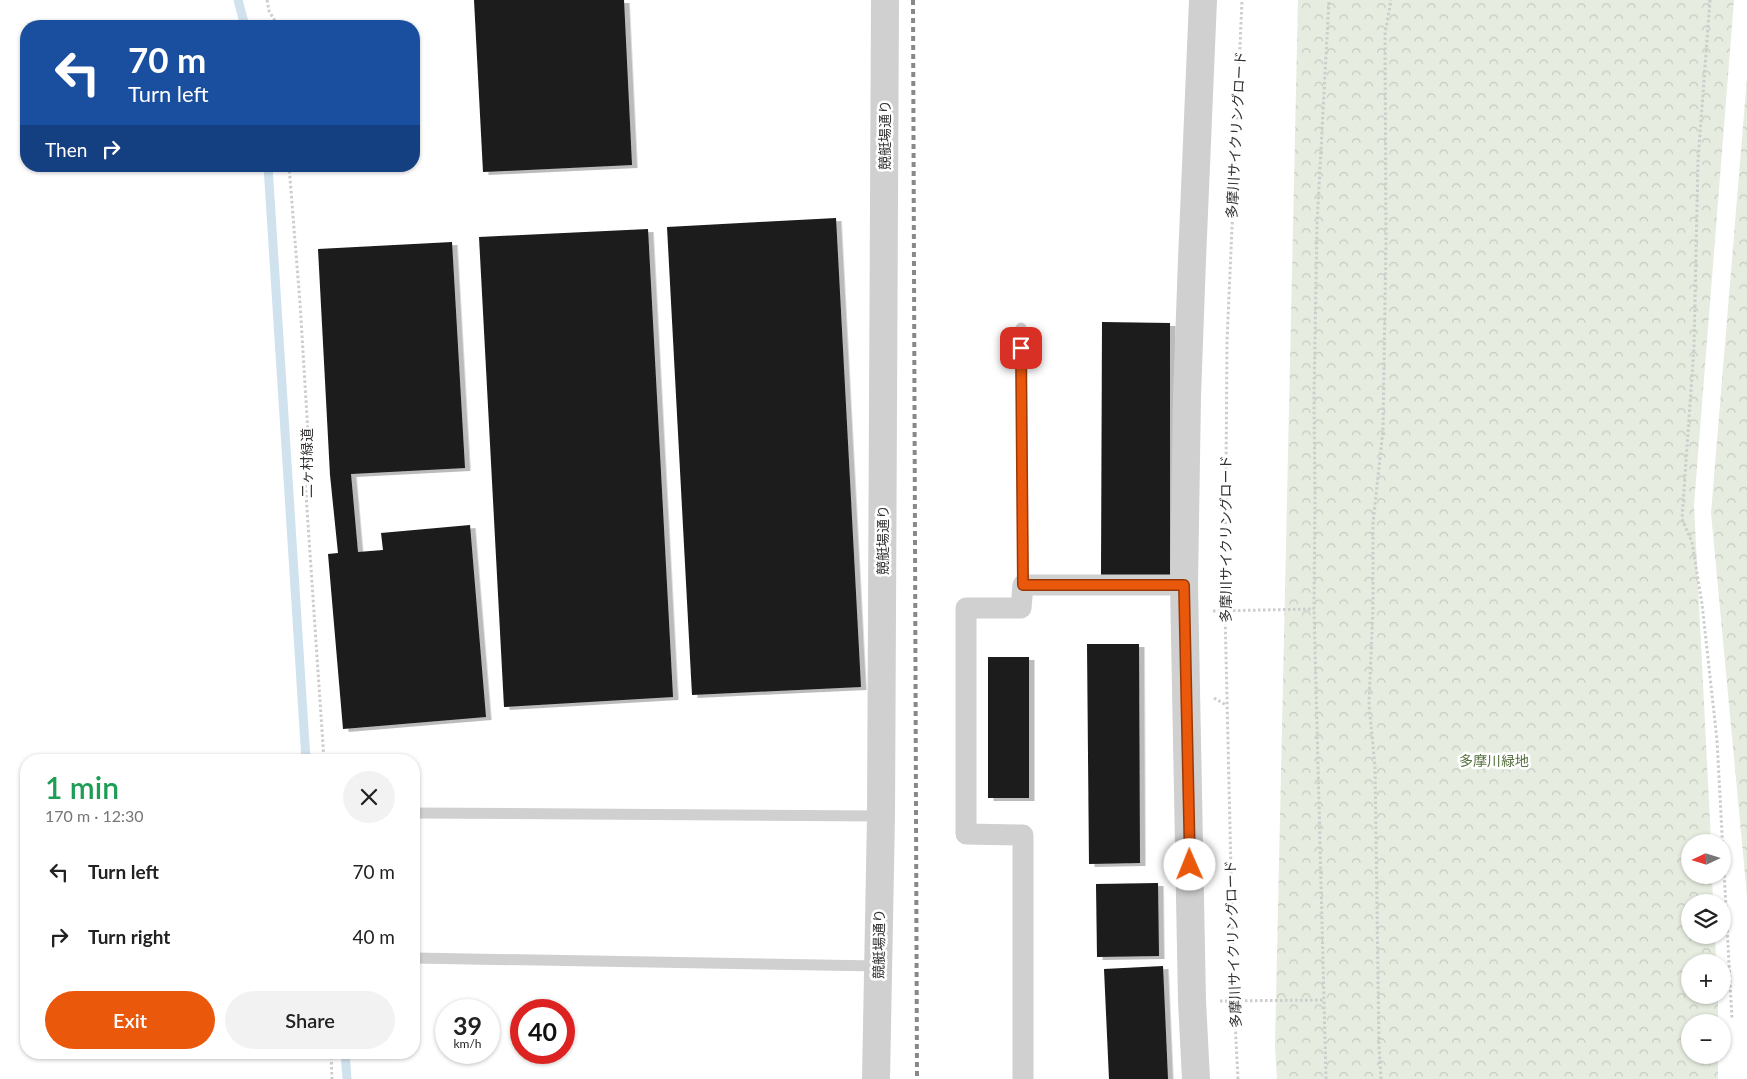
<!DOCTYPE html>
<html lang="en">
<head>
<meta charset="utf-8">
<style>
  :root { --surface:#fff; --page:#f2f2f2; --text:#222; --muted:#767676; --accent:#ea580c }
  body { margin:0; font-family:Lato,"Noto Sans JP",sans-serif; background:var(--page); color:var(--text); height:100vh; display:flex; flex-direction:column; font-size:19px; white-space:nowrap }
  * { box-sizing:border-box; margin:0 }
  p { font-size:16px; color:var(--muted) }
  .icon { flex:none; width:28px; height:28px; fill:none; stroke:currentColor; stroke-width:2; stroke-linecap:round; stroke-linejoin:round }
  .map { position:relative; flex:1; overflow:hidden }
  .side { position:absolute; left:20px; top:754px; width:400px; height:305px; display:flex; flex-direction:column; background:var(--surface); border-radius:20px; box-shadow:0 1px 4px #0004 }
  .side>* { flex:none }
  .top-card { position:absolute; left:20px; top:20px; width:400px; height:152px; border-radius:20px; box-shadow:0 1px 4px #0004; background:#1a4fa0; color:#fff; overflow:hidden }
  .needle { width:32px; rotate:266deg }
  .fabs { position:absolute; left:1681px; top:834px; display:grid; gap:10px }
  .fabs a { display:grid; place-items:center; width:50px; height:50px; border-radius:50%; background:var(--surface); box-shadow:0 1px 4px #0004; font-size:25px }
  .speed { position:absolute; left:435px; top:999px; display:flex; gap:10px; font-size:25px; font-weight:700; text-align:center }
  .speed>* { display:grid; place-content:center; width:65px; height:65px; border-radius:50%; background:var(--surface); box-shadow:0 1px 4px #0004; line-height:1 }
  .speed small { font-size:12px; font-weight:400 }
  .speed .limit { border:8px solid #d22; background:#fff; color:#111 }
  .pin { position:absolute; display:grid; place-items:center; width:42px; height:42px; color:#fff; margin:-21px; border-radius:10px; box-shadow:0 2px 8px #0006 }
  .me { position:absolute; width:55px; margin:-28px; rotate:359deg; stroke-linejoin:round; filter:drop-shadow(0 0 4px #0008) }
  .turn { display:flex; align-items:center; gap:18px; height:105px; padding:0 25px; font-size:22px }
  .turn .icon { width:65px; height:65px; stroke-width:2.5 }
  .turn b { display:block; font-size:35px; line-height:42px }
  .then { display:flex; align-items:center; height:48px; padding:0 25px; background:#0003; gap:10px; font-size:19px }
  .round { display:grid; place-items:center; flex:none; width:52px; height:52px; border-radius:26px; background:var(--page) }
  .headline { display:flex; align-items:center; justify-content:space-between; height:85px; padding:0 25px }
  h1 { font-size:30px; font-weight:600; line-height:38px; color:#1e9e55 }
  .primary-button { display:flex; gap:10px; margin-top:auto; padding:10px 25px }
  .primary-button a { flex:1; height:58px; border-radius:30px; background:var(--accent); color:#fff; font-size:20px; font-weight:600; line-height:58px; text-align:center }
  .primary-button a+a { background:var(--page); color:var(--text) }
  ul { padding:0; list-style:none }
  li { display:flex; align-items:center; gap:15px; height:65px; padding:0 25px }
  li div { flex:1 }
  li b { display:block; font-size:19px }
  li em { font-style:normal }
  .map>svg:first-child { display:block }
  .forest { fill:url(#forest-crowns) }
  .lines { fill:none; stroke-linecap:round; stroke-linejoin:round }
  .stream { stroke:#cfe2ee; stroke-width:9 }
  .building { fill:#1a1a1a; filter:url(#shadow) }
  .path { stroke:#cdcdcd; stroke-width:3; stroke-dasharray:2.5 2.5; stroke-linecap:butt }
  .service { stroke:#d0d0d0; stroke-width:11 }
  .minor { stroke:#d0d0d0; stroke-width:21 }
  .tertiary { stroke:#d0d0d0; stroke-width:28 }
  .rail { stroke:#888; stroke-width:4; stroke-dasharray:5 4; stroke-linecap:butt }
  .route-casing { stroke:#983908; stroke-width:12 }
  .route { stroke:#ea580c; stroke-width:9 }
  .labels { text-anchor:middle; stroke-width:5; stroke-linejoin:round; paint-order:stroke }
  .street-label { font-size:14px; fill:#333; stroke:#fff }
  .park-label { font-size:14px; fill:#56703f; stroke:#fff }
</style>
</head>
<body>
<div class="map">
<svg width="1747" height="1079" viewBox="0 0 1747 1079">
  <defs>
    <pattern id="forest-crowns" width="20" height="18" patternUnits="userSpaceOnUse" patternTransform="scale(1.25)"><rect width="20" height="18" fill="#e6ecdf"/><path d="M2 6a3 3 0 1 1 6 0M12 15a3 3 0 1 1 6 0" fill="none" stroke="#c6cbc0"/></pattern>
    <filter id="shadow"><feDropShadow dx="5.5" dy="3" stdDeviation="0" flood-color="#0004"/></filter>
  </defs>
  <rect width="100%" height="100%" fill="#fff"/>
  <path class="forest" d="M 1298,0 L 1734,0 L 1694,505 L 1711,842 L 1690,842 L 1690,875 L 1712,875 L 1713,902 L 1690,902 L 1690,935 L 1715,935 L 1716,962 L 1690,962 L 1690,995 L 1718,995 L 1718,1022 L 1690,1022 L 1690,1055 L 1718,1055 L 1718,1079 L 1277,1079 L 1275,1046 Z
    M 1747,78 L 1747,896 L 1711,513 Z"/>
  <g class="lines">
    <path class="stream" d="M 238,0 L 245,26
      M 268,166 L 306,760
      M 345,1052 L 347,1079"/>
  </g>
  <path class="building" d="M 474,0 L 624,0 L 632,165 L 483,172 Z
    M 836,218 L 861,687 L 692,695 L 667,227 Z
    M 648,229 L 673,697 L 504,707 L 479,237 Z
    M 452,242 L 465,468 L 351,474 L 358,552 L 383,550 L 381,533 L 470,525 L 486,717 L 343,729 L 328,554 L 338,553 L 330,475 L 318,249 Z
    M 1102,322 L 1170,323 L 1170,575 L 1101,575 Z
    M 1087,644 L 1139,644 L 1140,863 L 1089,864 Z
    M 988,657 L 1029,657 L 1029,798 L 988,798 Z
    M 1158,883 L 1159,956 L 1097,957 L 1096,884 Z
    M 1163,966 L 1168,1079 L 1109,1079 L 1104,969 Z"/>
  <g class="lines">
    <path class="path" d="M 267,0 L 269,11 L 278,26
      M 1710,0 L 1698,161 L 1694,347 L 1682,519 L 1692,542 L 1702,604 L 1717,740 L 1732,1019
      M 289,166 L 300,303 L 309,449 L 305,479 L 324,760
      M 1213,611 L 1314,609
      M 1214,698 L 1226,705
      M 1220,1001 L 1323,1000
      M 331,1052 L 332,1079
      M 1238,1079 L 1234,1001 L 1225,611 L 1227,341 L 1242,0
      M 1326,1079 L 1314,609 L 1315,497 L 1314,397 L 1317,224 L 1329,0
      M 1381,1079 L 1379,1047 L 1375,767 L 1369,704 L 1373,607 L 1373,523 L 1383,430 L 1386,241 L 1385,34 L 1391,0"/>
    <path class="service" d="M 1021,328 L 1023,585
      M 414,813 L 881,816
      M 414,958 L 878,966"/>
    <path class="minor" d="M 1023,1079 L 1023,835 L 966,834 L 966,608 L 1021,608 L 1023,585 L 1184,585"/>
    <path class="tertiary" d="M 876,1079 L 881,816 L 885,0
      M 1196,1079 L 1192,1001 L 1184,585 L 1187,396 L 1192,260 L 1203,0"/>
    <path class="rail" d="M 913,0 L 917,1079"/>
  </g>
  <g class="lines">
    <g class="route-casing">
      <path id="route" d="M 1021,348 L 1023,585 L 1184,585 L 1190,865"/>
    </g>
    <use href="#route" class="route"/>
  </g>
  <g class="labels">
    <g class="street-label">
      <text transform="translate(885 135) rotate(-90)" y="5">競艇場通り</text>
      <text transform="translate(1236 135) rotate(-87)" y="5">多摩川サイクリングロード</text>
      <text transform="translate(307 463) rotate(-90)" y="5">二ヶ村緑道</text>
      <text transform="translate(1226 539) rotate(-90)" y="5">多摩川サイクリングロード</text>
      <text transform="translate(883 540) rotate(-90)" y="5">競艇場通り</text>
      <text transform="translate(879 944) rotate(-89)" y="5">競艇場通り</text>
      <text transform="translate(1233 944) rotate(-92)" y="5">多摩川サイクリングロード</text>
    </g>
    <g class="park-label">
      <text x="1494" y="766">多摩川緑地</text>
    </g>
  </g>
</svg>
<div class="fabs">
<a><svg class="needle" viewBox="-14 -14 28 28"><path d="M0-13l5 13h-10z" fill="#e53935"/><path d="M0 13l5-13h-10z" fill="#767676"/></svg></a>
<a><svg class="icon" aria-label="layers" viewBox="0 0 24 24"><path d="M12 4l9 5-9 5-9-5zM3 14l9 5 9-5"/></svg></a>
<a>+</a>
<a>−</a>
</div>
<div class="speed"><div>39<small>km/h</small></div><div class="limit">40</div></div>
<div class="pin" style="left:1021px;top:348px;background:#d93025"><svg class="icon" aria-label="arrive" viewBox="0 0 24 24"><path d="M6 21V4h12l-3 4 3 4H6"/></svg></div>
<svg class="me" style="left:1190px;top:865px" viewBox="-20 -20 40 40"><circle r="19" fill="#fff"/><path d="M0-13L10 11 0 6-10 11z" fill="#ea580c"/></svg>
<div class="top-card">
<div class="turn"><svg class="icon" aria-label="left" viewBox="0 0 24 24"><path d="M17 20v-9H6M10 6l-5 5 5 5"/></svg><div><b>70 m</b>Turn left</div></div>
<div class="then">Then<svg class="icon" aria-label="right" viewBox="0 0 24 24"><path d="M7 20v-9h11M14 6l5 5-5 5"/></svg></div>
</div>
<section class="side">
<div class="headline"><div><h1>1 min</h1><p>170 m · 12:30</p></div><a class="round"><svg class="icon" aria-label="close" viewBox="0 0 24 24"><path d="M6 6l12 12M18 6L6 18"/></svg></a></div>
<ul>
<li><svg class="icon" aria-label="left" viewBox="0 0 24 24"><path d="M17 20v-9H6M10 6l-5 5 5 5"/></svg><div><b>Turn left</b></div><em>70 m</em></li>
<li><svg class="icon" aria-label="right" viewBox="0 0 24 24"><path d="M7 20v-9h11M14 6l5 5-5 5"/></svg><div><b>Turn right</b></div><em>40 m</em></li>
</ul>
<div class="primary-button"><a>Exit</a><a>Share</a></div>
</section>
</div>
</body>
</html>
